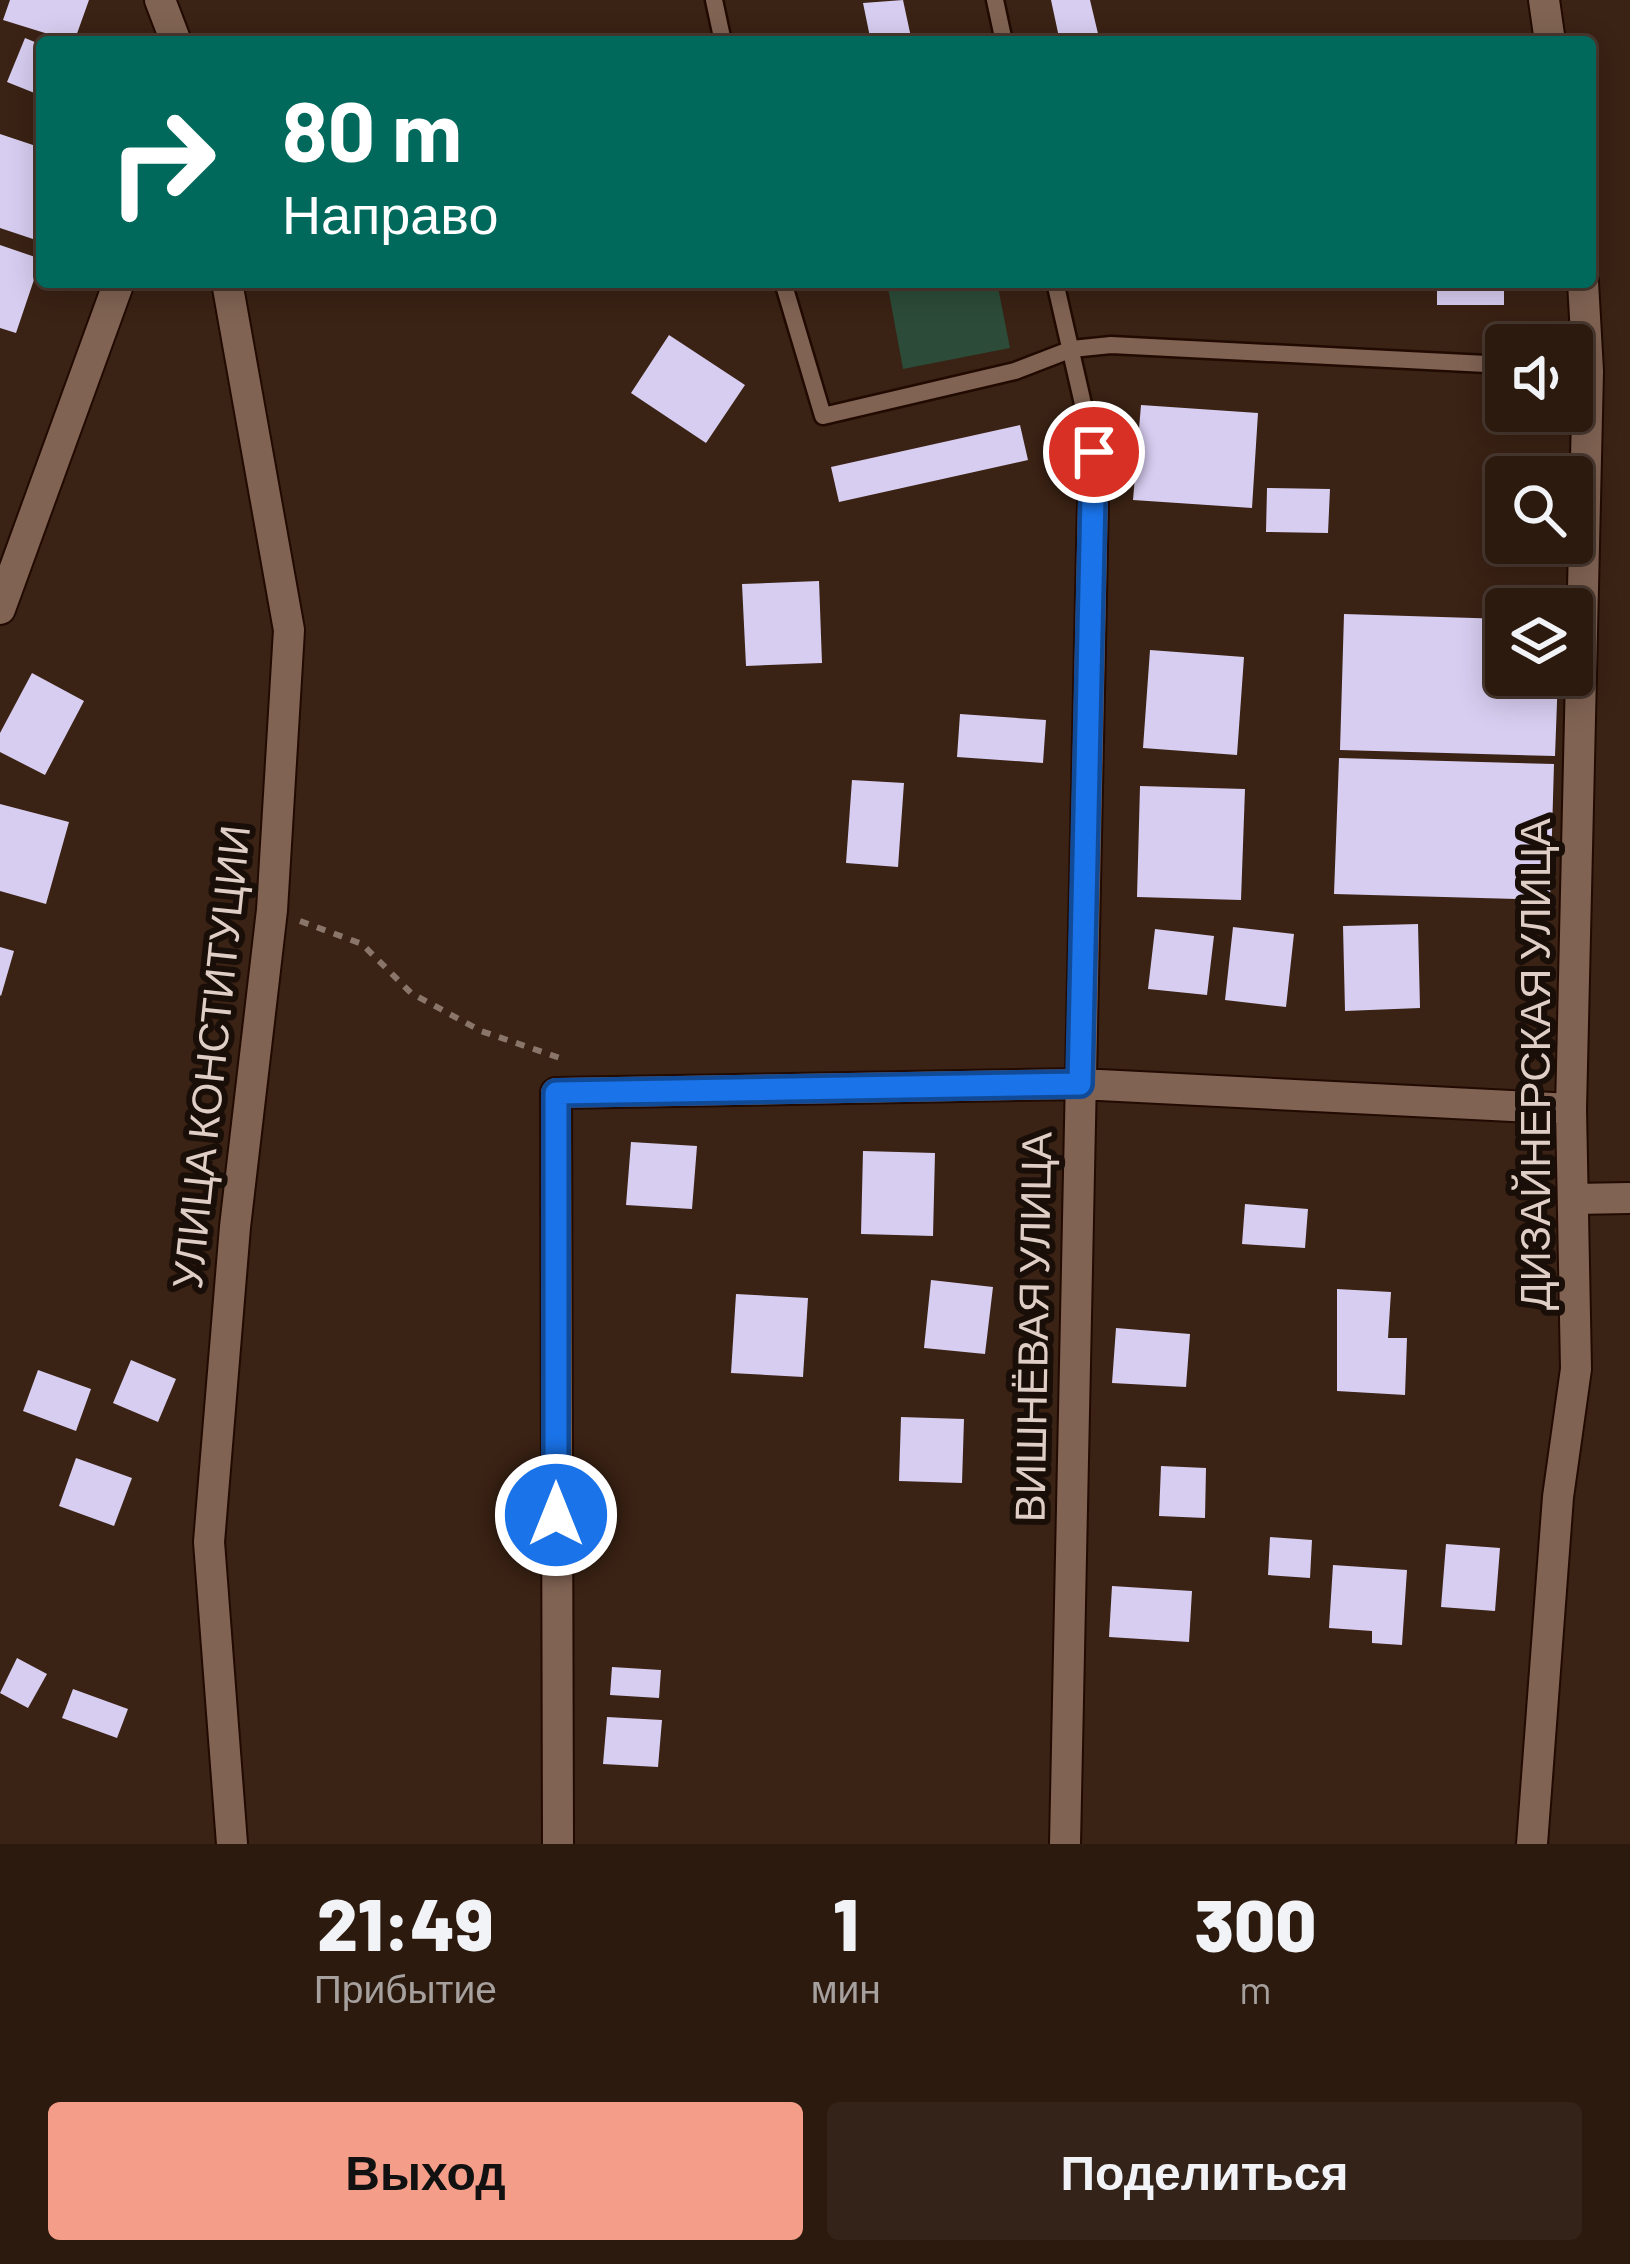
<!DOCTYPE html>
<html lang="ru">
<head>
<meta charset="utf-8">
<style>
  :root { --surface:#2c1a0f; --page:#342318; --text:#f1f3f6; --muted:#a6a19e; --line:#48382f; --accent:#f49e89 }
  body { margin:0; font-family:Barlow,sans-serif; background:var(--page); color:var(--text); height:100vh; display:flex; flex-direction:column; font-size:45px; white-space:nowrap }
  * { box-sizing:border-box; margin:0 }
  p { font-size:39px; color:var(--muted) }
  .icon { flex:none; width:66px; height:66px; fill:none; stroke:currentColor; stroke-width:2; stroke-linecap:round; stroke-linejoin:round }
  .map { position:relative; height:1844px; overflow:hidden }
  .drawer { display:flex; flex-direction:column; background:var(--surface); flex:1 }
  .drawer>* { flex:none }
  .hud { position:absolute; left:36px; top:36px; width:1560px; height:252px; border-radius:12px; box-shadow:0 6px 30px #0003,0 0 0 3px var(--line); background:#00695c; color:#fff; overflow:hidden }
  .tools { position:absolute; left:1485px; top:324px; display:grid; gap:24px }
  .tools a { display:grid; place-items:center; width:108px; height:108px; border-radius:12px; background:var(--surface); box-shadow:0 6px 30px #0003,0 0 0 3px var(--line); font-size:60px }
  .pin { position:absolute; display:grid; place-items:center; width:102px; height:102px; color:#fff; margin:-51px; border:6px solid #fff; border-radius:50%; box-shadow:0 3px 12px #0007 }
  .me { position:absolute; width:132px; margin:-66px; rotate:0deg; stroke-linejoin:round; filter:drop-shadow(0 0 9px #0008) }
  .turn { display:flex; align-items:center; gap:42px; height:252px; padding:0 48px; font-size:54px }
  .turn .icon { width:156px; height:156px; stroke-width:2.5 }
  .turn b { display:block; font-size:84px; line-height:102px }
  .eta { display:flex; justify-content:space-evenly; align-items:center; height:204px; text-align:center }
  .eta b { font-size:72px; font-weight:800; line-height:84px }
  .action { display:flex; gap:24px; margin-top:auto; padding:24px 48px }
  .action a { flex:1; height:138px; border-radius:12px; background:var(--accent); color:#111; font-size:48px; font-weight:800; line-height:138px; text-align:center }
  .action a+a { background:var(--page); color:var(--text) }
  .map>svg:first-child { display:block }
  .green { fill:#2c4b38 }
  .building { fill:#d7cdf0 }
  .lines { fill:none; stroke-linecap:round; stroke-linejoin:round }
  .service-casing { stroke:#210a01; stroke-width:21 }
  .minor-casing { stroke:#210a01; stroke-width:34 }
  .path { stroke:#897569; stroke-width:6; stroke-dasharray:9 9; stroke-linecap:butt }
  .service { stroke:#806353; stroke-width:16 }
  .minor { stroke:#806353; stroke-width:30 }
  .route-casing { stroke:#114b97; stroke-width:30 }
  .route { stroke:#1a73e8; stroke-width:21 }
  .labels { text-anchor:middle; stroke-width:12; stroke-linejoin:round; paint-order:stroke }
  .street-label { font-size:42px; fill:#dfcec5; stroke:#1a0e08 }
</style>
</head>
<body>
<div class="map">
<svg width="1630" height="1844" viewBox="0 0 1630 1844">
  <rect width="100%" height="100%" fill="#3a2214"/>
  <path class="green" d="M 887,282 L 997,282 L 1010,348 L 903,369 Z"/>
  <path class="building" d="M 10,0 L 89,0 L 74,42 L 3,20 Z
    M 903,0 L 912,42 L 871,42 L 863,3 Z
    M 1051,0 L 1090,0 L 1100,42 L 1060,42 Z
    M 25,38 L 42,45 L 42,96 L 7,82 Z
    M 0,134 L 42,148 L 42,242 L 0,228 Z
    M 0,245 L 41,259 L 16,333 L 0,328 Z
    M 1437,282 L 1504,282 L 1504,305 L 1437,305 Z
    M 669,335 L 745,385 L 706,443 L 631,393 Z
    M 1141,405 L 1258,413 L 1252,508 L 1133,500 Z
    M 1020,425 L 1028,460 L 839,502 L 831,467 Z
    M 1267,488 L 1330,489 L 1328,533 L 1266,532 Z
    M 819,581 L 822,663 L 746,666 L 742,584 Z
    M 1344,614 L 1506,619 L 1506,675 L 1558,675 L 1555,756 L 1340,750 Z
    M 1150,650 L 1244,657 L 1237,755 L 1143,748 Z
    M 32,673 L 84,701 L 45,775 L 0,752 L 0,733 Z
    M 960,714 L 1046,720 L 1043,763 L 957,757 Z
    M 1339,758 L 1554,764 L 1550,900 L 1334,894 Z
    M 852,780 L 904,783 L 898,867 L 846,863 Z
    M 1140,786 L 1245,789 L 1241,900 L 1137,897 Z
    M 0,804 L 69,822 L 46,904 L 0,891 Z
    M 1418,924 L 1420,1008 L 1345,1011 L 1343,926 Z
    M 1233,927 L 1294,934 L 1286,1007 L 1225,1000 Z
    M 1155,929 L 1214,936 L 1207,995 L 1148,989 Z
    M 0,947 L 14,951 L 1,996 L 0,995 Z
    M 631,1142 L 697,1146 L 692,1209 L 626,1205 Z
    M 863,1151 L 935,1153 L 933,1236 L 861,1234 Z
    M 1245,1204 L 1308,1209 L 1305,1248 L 1242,1244 Z
    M 931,1280 L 993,1287 L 985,1354 L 924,1348 Z
    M 1337,1289 L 1391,1292 L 1388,1338 L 1407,1338 L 1405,1395 L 1337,1391 Z
    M 736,1294 L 808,1298 L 803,1377 L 731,1373 Z
    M 1116,1328 L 1190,1334 L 1186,1387 L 1112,1383 Z
    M 131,1360 L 176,1379 L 158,1422 L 113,1403 Z
    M 38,1370 L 91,1389 L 76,1431 L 23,1411 Z
    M 901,1417 L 964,1419 L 962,1483 L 899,1481 Z
    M 76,1458 L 132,1478 L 114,1526 L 59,1506 Z
    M 1161,1466 L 1206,1468 L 1205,1518 L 1159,1516 Z
    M 1270,1537 L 1312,1540 L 1310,1578 L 1268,1575 Z
    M 1446,1544 L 1500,1548 L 1495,1611 L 1441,1607 Z
    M 1333,1565 L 1407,1570 L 1402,1645 L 1372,1643 L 1372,1631 L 1329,1628 Z
    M 1112,1586 L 1192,1591 L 1189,1642 L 1109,1637 Z
    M 17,1658 L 47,1674 L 28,1708 L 0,1693 Z
    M 612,1667 L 661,1670 L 659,1698 L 610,1695 Z
    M 73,1689 L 128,1709 L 117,1738 L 62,1718 Z
    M 607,1717 L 662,1720 L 658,1767 L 603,1764 Z"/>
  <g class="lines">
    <g class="service-casing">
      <path id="service" d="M 714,0 L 723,42
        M 995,0 L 1004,42
        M 783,282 L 823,416 L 1015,371 L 1072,349 L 1111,345 L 1506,365
        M 1055,282 L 1094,452"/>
    </g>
    <g class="minor-casing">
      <path id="minor" d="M 160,0 L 176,42
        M 1544,0 L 1550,42
        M 227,282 L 289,630 L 272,910 L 235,1227 L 209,1542 L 232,1844
        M 0,609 L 119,282
        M 1573,1199 L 1630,1198
        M 558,1844 L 556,1093 L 1080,1084 L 1571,1109
        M 1065,1844 L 1094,452
        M 1532,1844 L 1558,1497 L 1576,1369 L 1571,1109 L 1588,371 L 1583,282"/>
    </g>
    <path class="path" d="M 300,921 L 362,944 L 411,993 L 481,1031 L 560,1058"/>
    <use href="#service" class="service"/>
    <use href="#minor" class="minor"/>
  </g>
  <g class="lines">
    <g class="route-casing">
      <path id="route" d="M 556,1515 L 556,1093 L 1080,1084 L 1094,452"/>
    </g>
    <use href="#route" class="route"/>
  </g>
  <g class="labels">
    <g class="street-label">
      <text transform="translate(211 1057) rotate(-84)" y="15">УЛИЦА КОНСТИТУЦИИ</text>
      <text transform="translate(1535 1064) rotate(-90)" y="15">ДИЗАЙНЕРСКАЯ УЛИЦА</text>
      <text transform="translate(1033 1327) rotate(-89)" y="15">ВИШНЁВАЯ УЛИЦА</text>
    </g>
  </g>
</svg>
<div class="tools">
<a><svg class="icon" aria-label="sound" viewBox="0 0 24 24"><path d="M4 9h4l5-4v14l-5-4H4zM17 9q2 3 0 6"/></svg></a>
<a><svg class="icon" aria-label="search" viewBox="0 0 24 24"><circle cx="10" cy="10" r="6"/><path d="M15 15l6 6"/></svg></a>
<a><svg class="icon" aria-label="layers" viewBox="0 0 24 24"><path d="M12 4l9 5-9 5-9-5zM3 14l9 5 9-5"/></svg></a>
</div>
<div class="pin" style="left:1094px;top:452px;background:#d93025"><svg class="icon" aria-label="arrive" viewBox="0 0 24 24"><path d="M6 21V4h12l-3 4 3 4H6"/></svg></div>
<svg class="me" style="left:556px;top:1515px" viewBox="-20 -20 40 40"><circle r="17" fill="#1a73e8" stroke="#fff" stroke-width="3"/><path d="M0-11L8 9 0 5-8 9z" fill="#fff"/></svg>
<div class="hud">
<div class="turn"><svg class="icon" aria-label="right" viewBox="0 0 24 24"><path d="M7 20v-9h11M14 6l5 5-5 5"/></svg><div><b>80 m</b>Направо</div></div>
</div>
</div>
<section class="drawer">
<div class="eta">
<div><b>21:49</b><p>Прибытие</p></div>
<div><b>1</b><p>мин</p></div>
<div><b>300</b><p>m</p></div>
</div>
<div class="action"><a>Выход</a><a>Поделиться</a></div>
</section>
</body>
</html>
